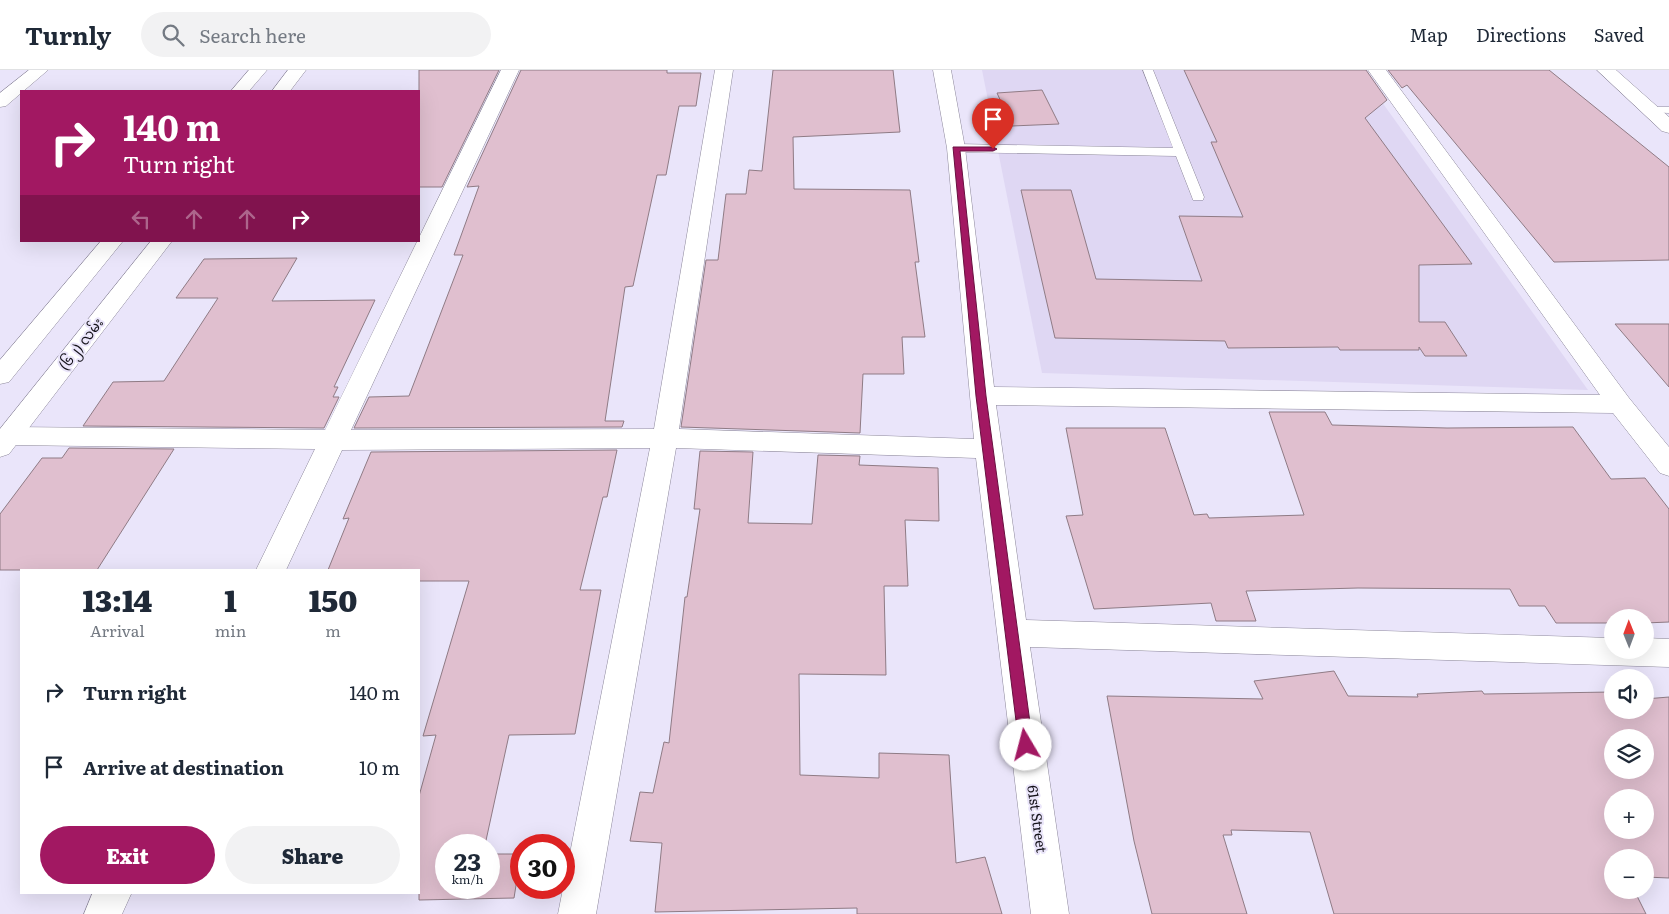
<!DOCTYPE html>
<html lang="en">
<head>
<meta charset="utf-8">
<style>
  :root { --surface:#fff; --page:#f2f2f3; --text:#1f2937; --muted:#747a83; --line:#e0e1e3; --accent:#a21862 }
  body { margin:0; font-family:Literata,"Noto Sans Myanmar",serif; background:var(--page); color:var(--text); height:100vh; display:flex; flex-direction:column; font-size:19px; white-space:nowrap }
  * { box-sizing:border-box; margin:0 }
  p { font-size:16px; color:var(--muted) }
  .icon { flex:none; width:28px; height:28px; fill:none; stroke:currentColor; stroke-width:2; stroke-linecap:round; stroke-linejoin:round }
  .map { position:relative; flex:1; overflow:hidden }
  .details { position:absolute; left:20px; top:499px; width:400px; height:325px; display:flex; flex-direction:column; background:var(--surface); border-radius:0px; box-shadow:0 5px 20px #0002 }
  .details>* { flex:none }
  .top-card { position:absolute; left:20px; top:20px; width:400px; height:152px; border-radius:0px; box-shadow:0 5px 20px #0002; background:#a21862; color:#fff; overflow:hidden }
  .needle { width:32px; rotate:359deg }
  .tools { position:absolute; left:1604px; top:539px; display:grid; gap:10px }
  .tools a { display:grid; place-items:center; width:50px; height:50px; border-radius:50%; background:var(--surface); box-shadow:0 5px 20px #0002; font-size:25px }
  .speed { position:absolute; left:435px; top:764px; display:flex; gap:10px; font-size:25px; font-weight:700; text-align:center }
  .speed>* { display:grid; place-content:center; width:65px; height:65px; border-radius:50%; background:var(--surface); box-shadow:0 5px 20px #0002; line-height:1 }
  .speed small { font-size:12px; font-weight:400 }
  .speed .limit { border:8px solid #d22; background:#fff; color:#111 }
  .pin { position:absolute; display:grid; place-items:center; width:42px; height:42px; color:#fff; margin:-51px -21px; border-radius:50% 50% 50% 0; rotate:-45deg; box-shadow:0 0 5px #0007 }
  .pin .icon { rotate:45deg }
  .me { position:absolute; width:55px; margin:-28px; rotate:352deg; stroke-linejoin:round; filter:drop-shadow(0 0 4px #0008) }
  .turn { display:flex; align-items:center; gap:18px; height:105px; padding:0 20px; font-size:22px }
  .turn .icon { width:65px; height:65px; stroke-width:2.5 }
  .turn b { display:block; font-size:35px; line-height:42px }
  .lanes { display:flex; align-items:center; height:48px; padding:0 20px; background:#0003; justify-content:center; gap:25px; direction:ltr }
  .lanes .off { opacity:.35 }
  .eta { display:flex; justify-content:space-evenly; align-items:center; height:85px; text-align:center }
  .eta b { font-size:30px; font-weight:800; line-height:35px }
  .action { display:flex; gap:10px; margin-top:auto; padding:10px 20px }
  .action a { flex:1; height:58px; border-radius:30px; background:var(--accent); color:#fff; font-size:20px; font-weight:800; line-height:58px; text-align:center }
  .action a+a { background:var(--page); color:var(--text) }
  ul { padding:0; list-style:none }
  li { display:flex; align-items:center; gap:15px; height:75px; padding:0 20px }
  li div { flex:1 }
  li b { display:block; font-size:19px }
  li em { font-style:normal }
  header { display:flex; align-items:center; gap:30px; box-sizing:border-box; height:70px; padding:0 25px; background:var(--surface); border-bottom:1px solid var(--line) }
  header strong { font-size:24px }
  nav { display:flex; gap:28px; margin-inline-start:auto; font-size:18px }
  .search { width:350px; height:45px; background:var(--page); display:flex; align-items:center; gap:12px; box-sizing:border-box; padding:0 18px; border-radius:28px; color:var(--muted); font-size:19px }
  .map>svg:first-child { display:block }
  .built { fill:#dfd7f3 }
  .building { fill:#e0bfcf; stroke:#8f7b85; fill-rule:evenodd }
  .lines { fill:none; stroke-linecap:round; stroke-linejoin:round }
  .service-casing { stroke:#8c879a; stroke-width:1 }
  .minor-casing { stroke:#8c879a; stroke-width:1 }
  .primary-casing { stroke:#8c879a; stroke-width:1 }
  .service { fill:#fff; fill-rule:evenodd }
  .minor { fill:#fff; fill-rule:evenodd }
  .primary { fill:#fff; fill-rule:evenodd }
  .route { fill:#a21862; stroke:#691040 }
  .labels { text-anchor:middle; stroke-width:4; stroke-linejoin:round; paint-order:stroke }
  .street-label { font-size:14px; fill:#141219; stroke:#eae5fa }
</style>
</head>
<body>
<header>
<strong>Turnly</strong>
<div class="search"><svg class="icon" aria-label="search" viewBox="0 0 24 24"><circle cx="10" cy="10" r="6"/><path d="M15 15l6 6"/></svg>Search here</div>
<nav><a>Map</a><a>Directions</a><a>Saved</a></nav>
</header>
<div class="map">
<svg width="1669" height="844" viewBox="0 0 1669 844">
  <rect width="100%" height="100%" fill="#eae5fa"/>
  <path class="built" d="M 982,0 L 1359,0 L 1588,320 L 1042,303 Z"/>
  <path class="building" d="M 419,0 L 499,0 L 442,117 L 419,117 Z
    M 521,0 L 667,0 L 667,3 L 701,3 L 696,36 L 679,36 L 666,105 L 657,105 L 633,216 L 625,217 L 605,351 L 624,351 L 622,357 L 354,358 L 369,327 L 409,326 L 463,185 L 454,185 L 479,116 L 467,117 Z
    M 773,0 L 893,0 L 900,62 L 793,67 L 794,119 L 910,120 L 919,192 L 915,192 L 925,267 L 902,267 L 904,304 L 863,304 L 860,363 L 681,357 L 706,190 L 718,190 L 726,124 L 746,124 L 749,100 L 762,101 Z
    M 1184,0 L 1366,0 L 1387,30 L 1365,48 L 1472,194 L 1419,195 L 1419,252 L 1445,252 L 1467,286 L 1425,286 L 1419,277 L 1419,280 L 1340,280 L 1338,277 L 1228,278 L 1225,271 L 1055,268 L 1021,120 L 1071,120 L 1096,209 L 1202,211 L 1179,146 L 1243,147 L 1211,72 L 1217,72 Z
    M 1388,0 L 1549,0 L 1669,97 L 1669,190 L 1554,192 L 1407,15 L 1402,18 Z
    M 1042,20 L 1059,54 L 1012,56 L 997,23 Z
    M 297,188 L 272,231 L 375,230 L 334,317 L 338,317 L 333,327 L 339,327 L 324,358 L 83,356 L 113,312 L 164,311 L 218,228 L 176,228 L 204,189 Z
    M 1615,254 L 1669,254 L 1669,317 Z
    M 1269,342 L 1325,342 L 1332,355 L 1447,358 L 1573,357 L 1611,409 L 1645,408 L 1669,439 L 1669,552 L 1645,553 L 1645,548 L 1612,548 L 1612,553 L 1556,553 L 1545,536 L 1519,536 L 1510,519 L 1358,518 L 1246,521 L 1256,551 L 1216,551 L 1211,533 L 1094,539 L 1066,446 L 1083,445 L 1066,358 L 1165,358 L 1194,445 L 1207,444 L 1209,448 L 1304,445 Z
    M 69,378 L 174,379 L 97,500 L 0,500 L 0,444 L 42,388 L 62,388 Z
    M 617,380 L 607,427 L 603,427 L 580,520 L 601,520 L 575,664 L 509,665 L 485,775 L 446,775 L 446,818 L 489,818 L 489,784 L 521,784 L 514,828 L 419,830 L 419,726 L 436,665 L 423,666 L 469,511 L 419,511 L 419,500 L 328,500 L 349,448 L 343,449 L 371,382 Z
    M 700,381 L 753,382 L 748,453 L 812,454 L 818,385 L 860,386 L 859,395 L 938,398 L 939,451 L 905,450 L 908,516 L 884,516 L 886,605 L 799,604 L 800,705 L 879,708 L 879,683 L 949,685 L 956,793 L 985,787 L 1002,844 L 857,844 L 857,838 L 655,842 L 662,773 L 630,771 L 640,722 L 653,723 L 664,672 L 669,673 L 685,527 L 687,527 L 700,439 L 694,439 Z
    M 1334,601 L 1348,626 L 1418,627 L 1417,624 L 1482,621 L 1484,624 L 1612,622 L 1612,640 L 1645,640 L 1645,629 L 1669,627 L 1669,808 L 1645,807 L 1645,788 L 1612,788 L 1612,820 L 1634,820 L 1646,844 L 1334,844 L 1310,762 L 1231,760 L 1232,765 L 1223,765 L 1247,844 L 1152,844 L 1134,771 L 1107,626 L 1263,629 L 1254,611 ZM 1612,668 L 1645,668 L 1645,700 L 1612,700 ZM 1612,728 L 1645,728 L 1645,760 L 1612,760 Z"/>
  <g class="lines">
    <g class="service-casing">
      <path id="service" d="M 1143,0 L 1153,0 L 1204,127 L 1203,130 L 1193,130 L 1192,127 L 1176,86 L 956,82 L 950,78 L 956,74 L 1173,78 Z
        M 1651,37 L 1669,37 L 1669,43 L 1647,42 L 1647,38 Z"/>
    </g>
    <g class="minor-casing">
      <path id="minor" d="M 29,0 L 48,0 L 6,36 L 0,37 L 0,23 Z
        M 501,0 L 519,0 L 351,360 L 654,359 L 715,0 L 733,0 L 679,359 L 974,369 L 947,78 L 933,0 L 951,0 L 965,78 L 994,317 L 1600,325 L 1368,0 L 1386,0 L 1629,328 L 1669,377 L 1669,406 L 1660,403 L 1613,343 L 996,335 L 1026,550 L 1612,568 L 1612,580 L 1645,580 L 1645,568 L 1669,569 L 1669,597 L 1030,577 L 1069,844 L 1031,844 L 976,388 L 676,378 L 596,844 L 558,844 L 650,378 L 342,380 L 286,500 L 256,500 L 315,379 L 9,375 L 0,373 L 0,359 L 9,357 L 325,360 Z
        M 1597,0 L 1616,0 L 1669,47 L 1669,63 L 1662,61 Z
        M 93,822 L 132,822 L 122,844 L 84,844 Z"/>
    </g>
    <g class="primary-casing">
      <path id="primary" d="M 249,0 L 267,0 L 249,21 L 231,21 Z
        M 288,0 L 306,0 L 290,21 L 272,21 Z
        M 101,171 L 123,171 L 9,312 L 0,314 L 0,290 Z
        M 151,171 L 172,171 L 9,384 L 0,387 L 0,359 Z"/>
    </g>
    <use href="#service" class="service"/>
    <use href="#minor" class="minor"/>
    <use href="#primary" class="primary"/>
  </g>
  <path class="route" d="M 953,77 L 993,77 L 997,79 L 993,81 L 960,81 L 986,326 L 1033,675 L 1031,680 L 1026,682 L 1021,680 L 1019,675 L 976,326 Z"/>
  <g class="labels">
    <g class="street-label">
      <text transform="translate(81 274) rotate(-52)" y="5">(၆၂) လမ်း</text>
      <text transform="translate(1037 749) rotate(82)" y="5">61st Street</text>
    </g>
  </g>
</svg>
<div class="tools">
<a><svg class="needle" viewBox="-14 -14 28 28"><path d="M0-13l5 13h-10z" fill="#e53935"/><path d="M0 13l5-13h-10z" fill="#747a83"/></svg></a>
<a><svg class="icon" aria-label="sound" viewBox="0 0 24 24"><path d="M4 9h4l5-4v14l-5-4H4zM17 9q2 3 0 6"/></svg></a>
<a><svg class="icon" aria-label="layers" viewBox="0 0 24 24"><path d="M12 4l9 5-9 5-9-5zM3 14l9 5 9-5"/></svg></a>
<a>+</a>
<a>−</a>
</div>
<div class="speed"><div>23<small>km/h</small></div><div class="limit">30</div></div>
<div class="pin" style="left:993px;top:79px;background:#d93025"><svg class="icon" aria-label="arrive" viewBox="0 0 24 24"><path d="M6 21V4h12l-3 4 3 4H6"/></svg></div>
<svg class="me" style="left:1026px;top:675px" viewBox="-20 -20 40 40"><circle r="19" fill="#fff"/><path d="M0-13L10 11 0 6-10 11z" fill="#a21862"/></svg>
<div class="top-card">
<div class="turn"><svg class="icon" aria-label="right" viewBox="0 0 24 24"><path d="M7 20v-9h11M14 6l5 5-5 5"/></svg><div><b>140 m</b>Turn right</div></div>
<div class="lanes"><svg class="icon off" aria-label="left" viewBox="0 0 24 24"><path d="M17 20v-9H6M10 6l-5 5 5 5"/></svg><svg class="icon off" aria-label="ahead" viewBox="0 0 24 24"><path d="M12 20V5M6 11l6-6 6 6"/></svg><svg class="icon off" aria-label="ahead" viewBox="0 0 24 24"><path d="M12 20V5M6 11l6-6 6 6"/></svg><svg class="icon" aria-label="right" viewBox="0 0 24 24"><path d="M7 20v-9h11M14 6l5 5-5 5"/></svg></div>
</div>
<section class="details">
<div class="eta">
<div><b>13:14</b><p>Arrival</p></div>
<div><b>1</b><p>min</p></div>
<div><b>150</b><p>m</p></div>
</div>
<ul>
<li><svg class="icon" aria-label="right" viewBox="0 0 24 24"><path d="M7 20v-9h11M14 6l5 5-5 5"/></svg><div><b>Turn right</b></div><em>140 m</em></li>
<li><svg class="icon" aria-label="arrive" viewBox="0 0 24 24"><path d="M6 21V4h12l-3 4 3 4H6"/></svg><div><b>Arrive at destination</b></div><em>10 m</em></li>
</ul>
<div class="action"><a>Exit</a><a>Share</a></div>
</section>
</div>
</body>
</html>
